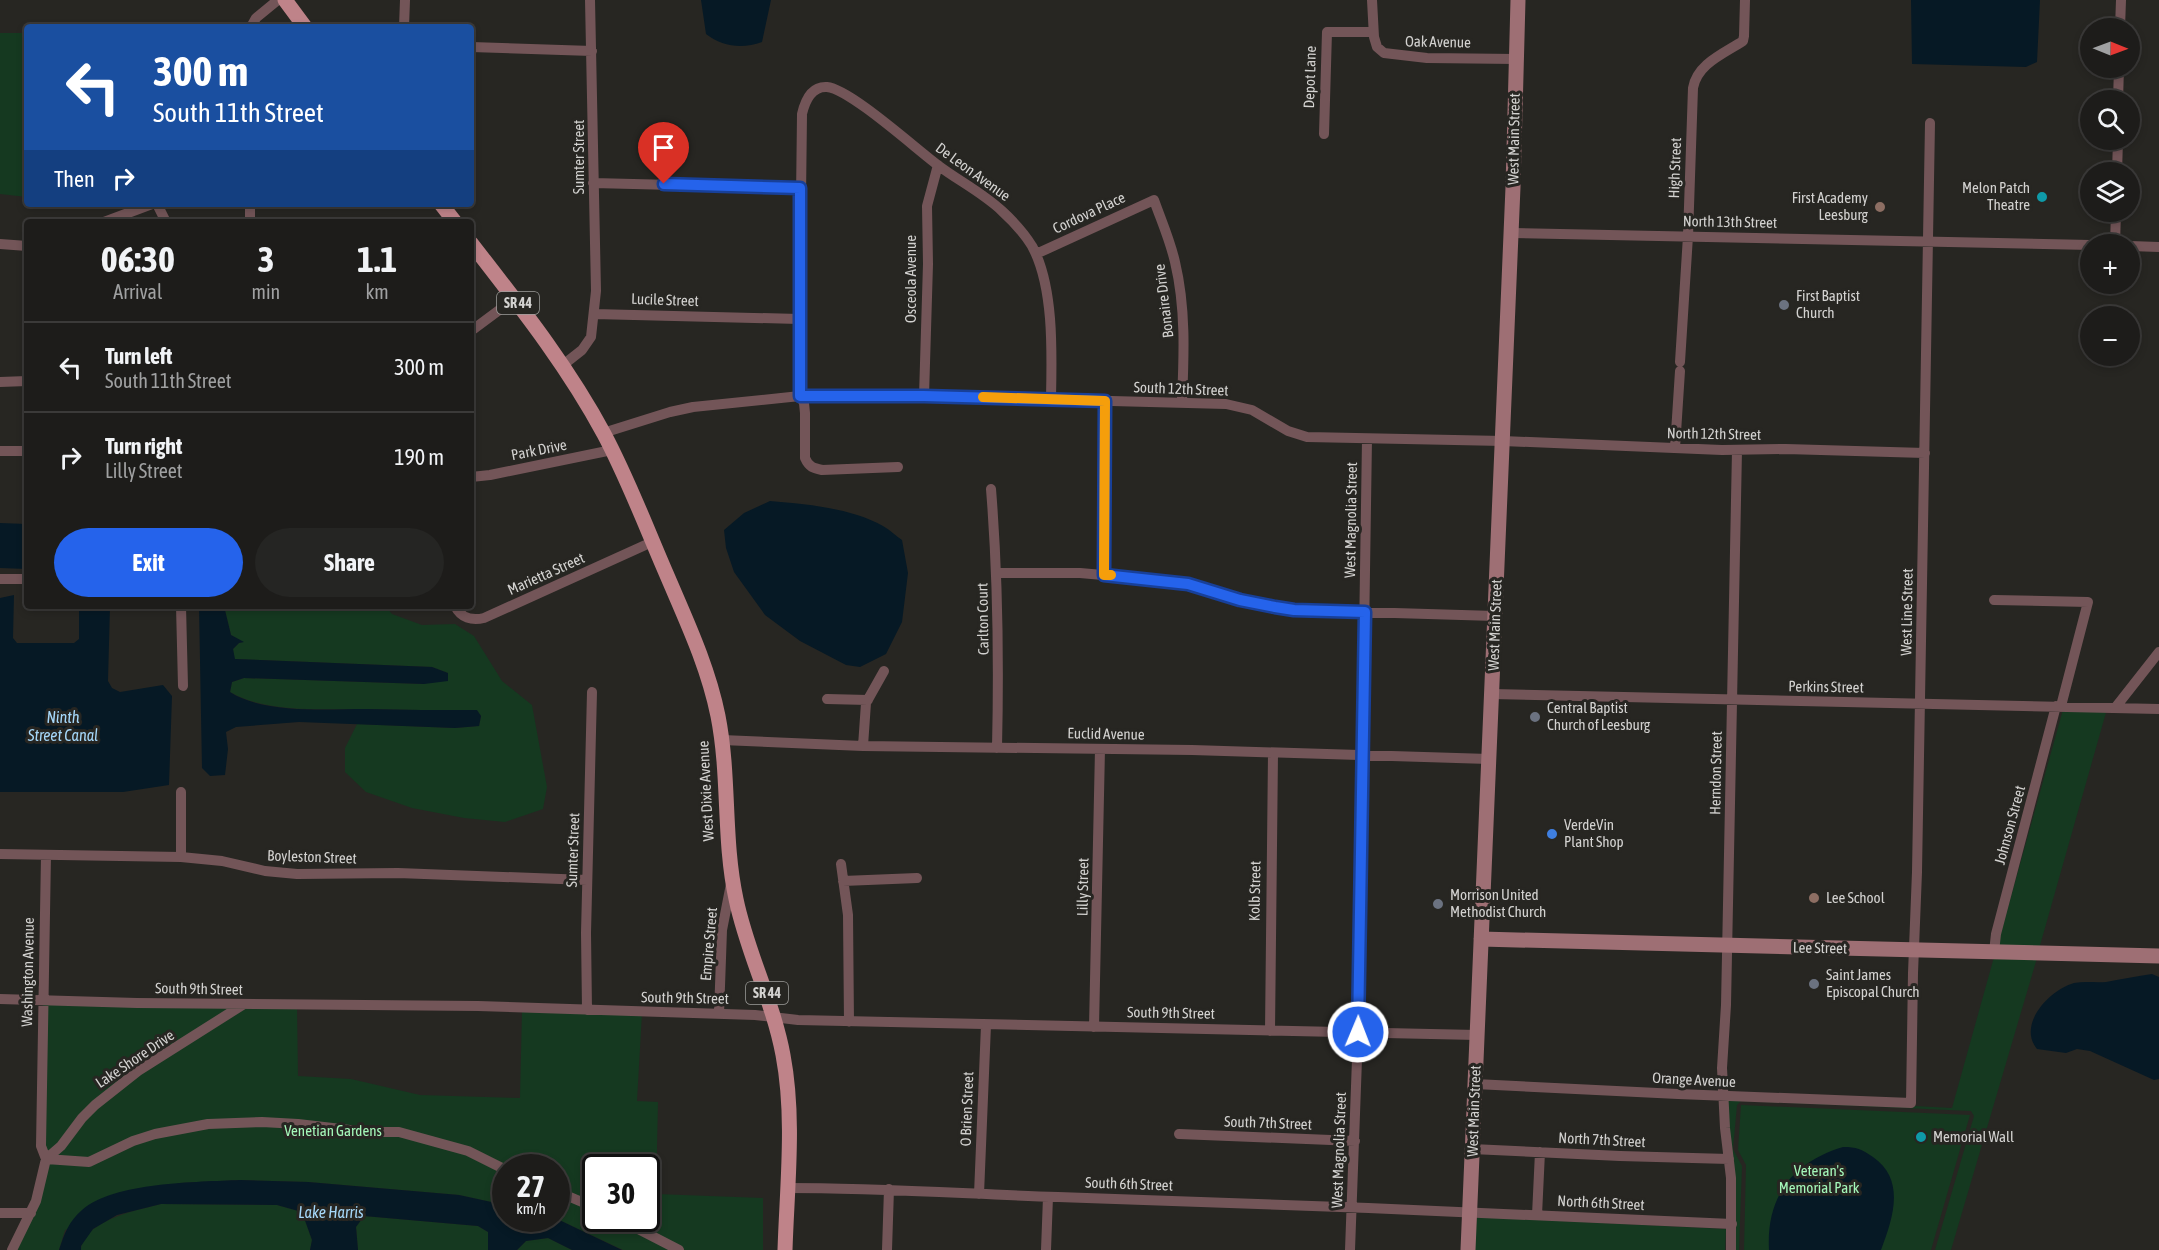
<!DOCTYPE html>
<html lang="en">
<head>
<meta charset="utf-8">
<style>
  :root { --surface:#1d1c1a; --page:#252523; --text:#f1f3f6; --muted:#a0a1a2; --line:#3b3a39; --accent:#2563eb }
  body { margin:0; font-family:"Asap Condensed",sans-serif; background:var(--page); color:var(--text); height:100vh; display:flex; flex-direction:column; font-size:22px; white-space:nowrap }
  * { box-sizing:border-box; margin:0 }
  p { font-size:20px; color:var(--muted) }
  .icon { flex:none; width:33px; height:33px; fill:none; stroke:currentColor; stroke-width:2; stroke-linecap:round; stroke-linejoin:round }
  .map { position:relative; flex:1; overflow:hidden }
  .sheet { position:absolute; left:24px; top:219px; width:450px; height:390px; display:flex; flex-direction:column; background:var(--surface); border-radius:6px; box-shadow:0 3px 9px #0003,0 0 0 2px var(--line) }
  .sheet>* { flex:none }
  .guide { position:absolute; left:24px; top:24px; width:450px; height:183px; border-radius:6px; box-shadow:0 3px 9px #0003,0 0 0 2px var(--line); background:#1a4fa0; color:#fff; overflow:hidden }
  .needle { width:39px; rotate:91deg }
  .controls { position:absolute; left:2080px; top:18px; display:grid; gap:12px }
  .controls a { display:grid; place-items:center; width:60px; height:60px; border-radius:50%; background:var(--surface); box-shadow:0 3px 9px #0003,0 0 0 2px var(--line); font-size:30px }
  .speed { position:absolute; left:492px; top:1154px; display:flex; gap:12px; font-size:30px; font-weight:700; text-align:center }
  .speed>* { display:grid; place-content:center; width:78px; height:78px; border-radius:50%; background:var(--surface); box-shadow:0 3px 9px #0003,0 0 0 2px var(--line); line-height:1 }
  .speed small { font-size:15px; font-weight:400 }
  .speed .limit { border:3px solid #111; border-radius:9px; background:#fff; color:#111 }
  .pin { position:absolute; display:grid; place-items:center; width:51px; height:51px; color:#fff; margin:-62px -26px; border-radius:50% 50% 50% 0; rotate:-45deg; box-shadow:0 0 6px #0007 }
  .pin .icon { rotate:45deg }
  .me { position:absolute; width:66px; margin:-33px; rotate:1deg; stroke-linejoin:round; filter:drop-shadow(0 0 4px #0008) }
  .turn { display:flex; align-items:center; gap:21px; height:126px; padding:0 30px; font-size:27px }
  .turn .icon { width:78px; height:78px; stroke-width:2.5 }
  .turn b { display:block; font-size:42px; line-height:51px }
  .then { display:flex; align-items:center; height:57px; padding:0 30px; background:#0003; gap:12px; font-size:22px }
  .eta { display:flex; justify-content:space-evenly; align-items:center; height:102px; text-align:center }
  .eta b { font-size:36px; font-weight:700; line-height:42px }
  .cta { display:flex; gap:12px; margin-top:auto; padding:12px 30px }
  .cta a { flex:1; height:69px; border-radius:36px; background:var(--accent); color:#fff; font-size:24px; font-weight:700; line-height:69px; text-align:center }
  .cta a+a { background:var(--page); color:var(--text) }
  ul { padding:0; list-style:none }
  li { display:flex; align-items:center; gap:18px; height:90px; padding:0 30px; border-top:2px solid var(--line) }
  li div { flex:1 }
  li b { display:block; font-size:22px }
  li em { font-style:normal }
  .map>svg:first-child { display:block }
  .green { fill:#153920; fill-rule:evenodd }
  .water { fill:#061925 }
  .lines { fill:none; stroke-linecap:round; stroke-linejoin:round }
  .street { stroke:#735558; stroke-width:10 }
  .secondary { stroke:#9e6f74; stroke-width:15 }
  .primary { stroke:#bf8389; stroke-width:15 }
  .route-casing { stroke:#184099; stroke-width:15 }
  .route { stroke:#2563eb; stroke-width:10 }
  .slow { stroke:#f59e0b; stroke-width:10 }
  .culture-dot { fill:#0f9aa8; stroke:#272622; stroke-width:2 }
  .education-dot { fill:#8d6e63; stroke:#272622; stroke-width:2 }
  .worship-dot { fill:#6b7280; stroke:#272622; stroke-width:2 }
  .shop-dot { fill:#3f7fe0; stroke:#272622; stroke-width:2 }
  .labels { text-anchor:middle; stroke-width:6; stroke-linejoin:round; paint-order:stroke }
  .shield { fill:#272622; stroke:#9f9e9c; stroke-width:1.5 }
  .shield-label { font-size:14px; font-weight:bold; fill:#d3d2d0 }
  .street-label { font-size:15px; fill:#d3d2d0; stroke:#272622 }
  .poi-label { font-size:15px; fill:#d3d2d0; stroke:#272622; text-anchor:start }
  .park-label { font-size:15px; fill:#a4f7b9; stroke:#272622 }
  .water-label { font-size:16px; font-style:italic; fill:#a6d8fa; stroke:#272622 }
</style>
</head>
<body>
<div class="map">
<svg width="2159" height="1250" viewBox="0 0 2159 1250">
  <rect width="100%" height="100%" fill="#272622"/>
  <path class="green" d="M 0,33 L 27,33 L 27,197 L 0,194 Z
    M 224,606 L 385,606 L 392,614 L 422,625 L 455,624 L 474,636 L 502,681 L 532,705 L 547,787 L 543,809 L 505,822 L 464,818 L 412,808 L 366,792 L 345,772 L 345,748 L 357,724 L 455,728 L 479,726 L 481,716 L 477,711 C 439,710 400,710 362,709 C 321,709 266,713 230,692 L 232,682 L 244,678 L 424,684 L 448,673 L 432,667 L 234,659 L 233,649 L 239,643 L 243,642 L 231,635 Z
    M 2064,706 L 2107,709 L 2039,949 L 1997,947 Z
    M 1994,957 L 2037,958 L 1951,1250 L 1935,1250 L 1974,1116 L 1971,1111 L 1741,1101 L 1737,1105 L 1733,1149 L 1742,1166 L 1739,1250 L 1733,1250 L 1725,1096 L 1952,1108 Z
    M 43,1004 L 297,1004 L 298,1076 L 351,1079 L 420,1095 L 520,1098 L 522,1010 L 642,1013 L 637,1101 L 658,1102 L 656,1194 L 763,1198 L 763,1250 L 623,1250 L 555,1218 L 556,1167 L 506,1167 L 505,1205 L 459,1195 L 308,1182 L 240,1180 L 180,1183 L 65,1230 L 59,1250 L 11,1250 L 17,1241 L 43,1164 ZM 596,1167 L 646,1167 L 646,1218 L 596,1218 Z
    M 1741,1105 L 1970,1115 L 1931,1250 L 1744,1250 L 1746,1165 L 1738,1150 Z
    M 161,1204 L 277,1205 L 302,1212 L 312,1240 L 310,1250 L 81,1250 C 84,1220 138,1210 161,1204 Z
    M 364,1216 L 478,1226 L 488,1232 L 489,1248 L 488,1250 L 358,1250 L 356,1227 Z
    M 1477,1217 L 1726,1229 L 1725,1250 L 1474,1250 Z
    M 548,1238 L 572,1250 L 517,1250 L 526,1241 Z"/>
  <path class="water" d="M 701,0 L 771,0 L 762,42 C 743,49 722,47 706,34 Z
    M 1911,0 L 2040,0 L 2037,62 L 2026,67 L 1912,64 Z
    M 770,501 C 806,504 851,508 883,526 C 890,530 896,536 902,540 L 908,573 L 902,622 L 886,654 L 860,667 L 846,665 L 800,641 L 765,615 L 734,572 L 726,548 L 724,530 L 744,513 Z
    M 0,523 L 27,524 L 27,569 L 0,568 Z
    M 14,595 L 13,638 L 17,643 L 74,643 L 79,639 L 79,606 L 110,606 L 108,681 L 112,688 L 120,692 L 163,685 L 172,696 L 169,785 L 123,792 L 0,792 L 0,598 Z
    M 199,606 L 224,606 L 231,635 L 244,642 L 239,643 L 233,649 L 235,659 L 432,667 L 448,673 L 448,681 L 424,684 L 244,678 L 232,682 L 230,692 C 264,714 326,709 366,709 C 403,710 440,710 477,710 L 481,716 L 479,726 L 455,728 L 299,722 L 236,727 L 226,732 L 228,749 L 225,775 L 210,776 L 202,768 Z
    M 2152,974 L 2159,977 L 2159,1079 L 2154,1080 L 2090,1051 L 2077,1049 L 2066,1053 L 2037,1049 C 2017,1025 2049,990 2074,983 C 2085,981 2096,983 2106,982 C 2122,979 2137,976 2152,974 Z
    M 1843,1147 C 1857,1147 1861,1149 1873,1157 C 1906,1180 1893,1218 1881,1250 L 1769,1250 C 1766,1196 1793,1162 1843,1147 Z
    M 240,1180 L 308,1182 L 459,1195 L 505,1205 L 506,1218 L 555,1218 L 622,1250 L 572,1250 L 548,1238 L 526,1241 L 517,1250 L 488,1250 L 488,1232 L 478,1226 L 364,1216 L 356,1227 L 358,1250 L 310,1250 L 312,1240 L 302,1212 L 277,1205 L 161,1204 L 117,1215 L 93,1229 L 81,1246 L 81,1250 L 59,1250 C 64,1234 69,1221 82,1210 C 114,1182 197,1182 240,1180 Z"/>
  <g class="lines">
    <path class="street" d="M 1372,0 L 1374,37 L 1377,47 L 1384,53 L 1427,58 L 1516,59
      M 251,27 L 256,18 L 278,0
      M 404,27 L 405,0
      M 2120,28 L 2121,0
      M 471,47 L 592,51
      M 2118,100 L 2119,68
      M 1324,134 L 1327,32 L 1373,32
      M 2117,172 L 2118,140
      M 593,183 L 800,188
      M 157,204 L 166,222
      M 250,204 L 250,222
      M 104,222 L 152,204
      M 1512,233 L 2091,245
      M 0,244 L 27,246
      M 2115,244 L 2116,212
      M 2130,246 L 2159,247
      M 1036,254 L 1154,200 C 1161,220 1170,240 1175,262 C 1186,308 1184,355 1182,402
      M 594,314 L 799,319
      M 471,331 L 514,299
      M 1680,362 L 1688,236 L 1693,88 C 1697,64 1723,54 1743,41 L 1744,36 L 1745,0
      M 563,365 L 582,350 L 591,337 L 596,291 L 590,0
      M 0,382 L 27,381
      M 924,396 L 928,264 L 927,206 L 938,165
      M 603,433 L 670,412 L 693,407 L 800,396 L 924,396 L 1226,404 L 1252,410 L 1288,431 L 1307,437 L 1503,441 L 1722,450 L 1786,449 L 1925,453
      M 1675,448 L 1680,371
      M 0,451 L 27,451
      M 898,467 L 822,470 C 813,468 809,467 805,458 L 805,413 L 804,403 L 800,396 L 799,367 L 802,114 C 805,101 811,86 827,87 C 850,89 916,149 939,166 C 959,181 983,193 1002,211 C 1013,221 1024,233 1032,246 C 1054,286 1052,353 1051,398
      M 471,477 L 490,475 L 612,450
      M 991,489 C 998,576 999,661 997,748
      M 997,573 L 1080,573 L 1171,581 L 1188,584 L 1240,600 L 1294,610 L 1495,616
      M 1104,575 L 1105,401
      M 0,579 L 27,579
      M 1994,600 L 2088,602 L 2061,706
      M 181,606 L 183,686
      M 455,606 C 461,618 472,621 484,618 L 652,542
      M 1492,694 L 2159,709
      M 827,699 L 868,700
      M 2115,708 L 2159,652
      M 722,740 L 863,746 L 1192,750 L 1489,759
      M 863,746 L 866,703 L 884,671
      M 0,854 L 181,857 L 222,861 L 265,871 L 297,874 L 398,873 L 587,880
      M 46,855 L 41,1146 L 46,1159 L 89,1162 L 133,1141 L 155,1134 L 208,1124 L 262,1122 L 298,1124 L 367,1132 L 399,1132 L 468,1151 L 506,1170
      M 181,857 L 181,792
      M 841,864 L 848,915 L 849,1022
      M 843,881 L 917,878
      M 1994,952 L 1996,934 L 2056,706
      M 0,999 L 137,1003 L 478,1006 L 755,1015 L 798,1020 L 1477,1035
      M 587,1010 L 586,933 L 592,692
      M 719,1014 L 722,930 L 731,884
      M 1094,1027 L 1100,749
      M 1270,1031 L 1273,753
      M 1475,1084 L 1678,1094 L 1911,1103 L 1913,973 L 1917,872 L 1930,123
      M 1179,1134 L 1355,1141
      M 1472,1149 L 1620,1156 L 1729,1159
      M 787,1188 C 878,1188 968,1194 1058,1197 C 1283,1204 1507,1213 1732,1224
      M 556,1191 L 596,1208
      M 979,1194 L 986,1025
      M 0,1213 L 31,1213
      M 1537,1215 L 1540,1152
      M 617,1218 L 679,1250
      M 12,1250 L 36,1201 L 46,1159 L 61,1146 L 82,1118 L 95,1105 L 138,1071 L 244,1004
      M 887,1250 L 889,1189
      M 1046,1250 L 1048,1197
      M 1350,1250 L 1358,1032 L 1367,439
      M 1731,1250 L 1731,1178 L 1725,1128 L 1722,1068 L 1726,1005 L 1737,450"/>
    <path class="secondary" d="M 1481,939 L 2159,956
      M 1468,1250 L 1513,187 L 1518,0"/>
    <path class="primary" d="M 285,0 L 305,27
      M 441,204 L 455,222
      M 471,243 C 519,305 567,365 604,434 C 628,479 646,527 666,573 C 686,620 708,666 718,716 C 730,777 723,839 736,899 C 747,953 773,1001 783,1055 C 795,1118 787,1186 785,1250"/>
  </g>
  <g class="lines">
    <g class="route-casing">
      <path id="route" d="M 664,184 L 800,188 L 800,396 L 924,396 L 1105,401 L 1104,575 L 1188,584 L 1240,600 L 1275,607 L 1294,610 L 1365,612 L 1358,1032"/>
    </g>
    <use href="#route" class="route"/>
    <path class="slow" d="M 983,397 L 1105,401 L 1104,575 L 1111,575"/>
  </g>
  <g class="culture-dot">
    <circle cx="2042" cy="197" r="6"/>
    <circle cx="1921" cy="1137" r="6"/>
  </g>
  <g class="education-dot">
    <circle cx="1880" cy="207" r="6"/>
    <circle cx="1814" cy="898" r="6"/>
  </g>
  <g class="worship-dot">
    <circle cx="1784" cy="305" r="6"/>
    <circle cx="1535" cy="717" r="6"/>
    <circle cx="1438" cy="904" r="6"/>
    <circle cx="1814" cy="984" r="6"/>
  </g>
  <circle class="shop-dot" cx="1552" cy="834" r="6"/>
  <g class="labels">
    <g class="shield">
      <rect x="497" y="292" width="42" height="22" rx="4.5"/>
      <rect x="746" y="982" width="42" height="22" rx="4.5"/>
    </g>
    <g class="shield-label">
      <text x="518" y="308">SR 44</text>
      <text x="767" y="998">SR 44</text>
    </g>
    <g class="street-label">
      <text transform="translate(1438 42) rotate(1)" y="5">Oak Avenue</text>
      <text transform="translate(1310 77) rotate(-88)" y="5">Depot Lane</text>
      <text transform="translate(1514 139) rotate(-89)" y="5">West Main Street</text>
      <text transform="translate(579 157) rotate(-90)" y="5">Sumter Street</text>
      <text transform="translate(1675 168) rotate(-88)" y="5">High Street</text>
      <text transform="translate(973 172) rotate(36)" y="5">De Leon Avenue</text>
      <text transform="translate(1089 213) rotate(-25)" y="5">Cordova Place</text>
      <text transform="translate(1730 222) rotate(1)" y="5">North 13th Street</text>
      <text transform="translate(911 279) rotate(-90)" y="5">Osceola Avenue</text>
      <text transform="translate(665 300) rotate(2)" y="5">Lucile Street</text>
      <text transform="translate(1164 301) rotate(-97)" y="5">Bonaire Drive</text>
      <text transform="translate(1181 389) rotate(2)" y="5">South 12th Street</text>
      <text transform="translate(1714 434) rotate(1)" y="5">North 12th Street</text>
      <text transform="translate(539 450) rotate(-11)" y="5">Park Drive</text>
      <text transform="translate(1351 520) rotate(-89)" y="5">West Magnolia Street</text>
      <text transform="translate(546 574) rotate(-24)" y="5">Marietta Street</text>
      <text transform="translate(1907 612) rotate(-89)" y="5">West Line Street</text>
      <text transform="translate(983 619) rotate(-91)" y="5">Carlton Court</text>
      <text transform="translate(1495 625) rotate(-88)" y="5">West Main Street</text>
      <text transform="translate(1826 687) rotate(1)" y="5">Perkins Street</text>
      <text transform="translate(1106 734) rotate(1)" y="5">Euclid Avenue</text>
      <text transform="translate(1716 773) rotate(-89)" y="5">Herndon Street</text>
      <text transform="translate(706 791) rotate(-93)" y="5">West Dixie Avenue</text>
      <text transform="translate(2010 825) rotate(-75)" y="5">Johnson Street</text>
      <text transform="translate(573 850) rotate(-88)" y="5">Sumter Street</text>
      <text transform="translate(312 857) rotate(2)" y="5">Boyleston Street</text>
      <text transform="translate(1083 887) rotate(-89)" y="5">Lilly Street</text>
      <text transform="translate(1255 891) rotate(-89)" y="5">Kolb Street</text>
      <text transform="translate(709 944) rotate(-85)" y="5">Empire Street</text>
      <text transform="translate(1820 948) rotate(1)" y="5">Lee Street</text>
      <text transform="translate(28 972) rotate(-89)" y="5">Washington Avenue</text>
      <text transform="translate(199 989) rotate(1)" y="5">South 9th Street</text>
      <text transform="translate(685 998) rotate(1)" y="5">South 9th Street</text>
      <text transform="translate(1171 1013) rotate(1)" y="5">South 9th Street</text>
      <text transform="translate(135 1059) rotate(-34)" y="5">Lake Shore Drive</text>
      <text transform="translate(1694 1080) rotate(3)" y="5">Orange Avenue</text>
      <text transform="translate(967 1109) rotate(-88)" y="5">O Brien Street</text>
      <text transform="translate(1474 1111) rotate(-88)" y="5">West Main Street</text>
      <text transform="translate(1268 1123) rotate(2)" y="5">South 7th Street</text>
      <text transform="translate(1602 1140) rotate(3)" y="5">North 7th Street</text>
      <text transform="translate(1339 1150) rotate(-88)" y="5">West Magnolia Street</text>
      <text transform="translate(1129 1184) rotate(2)" y="5">South 6th Street</text>
      <text transform="translate(1601 1203) rotate(3)" y="5">North 6th Street</text>
    </g>
    <g class="poi-label">
      <text x="2030" y="193" text-anchor="end">Melon Patch<tspan x="2030" dy="17">Theatre</tspan></text>
      <text x="1868" y="203" text-anchor="end">First Academy<tspan x="1868" dy="17">Leesburg</tspan></text>
      <text x="1796" y="301">First Baptist<tspan x="1796" dy="17">Church</tspan></text>
      <text x="1547" y="713">Central Baptist<tspan x="1547" dy="17">Church of Leesburg</tspan></text>
      <text x="1564" y="830">VerdeVin<tspan x="1564" dy="17">Plant Shop</tspan></text>
      <text x="1450" y="900">Morrison United<tspan x="1450" dy="17">Methodist Church</tspan></text>
      <text x="1826" y="903">Lee School</text>
      <text x="1826" y="980">Saint James<tspan x="1826" dy="17">Episcopal Church</tspan></text>
      <text x="1933" y="1142">Memorial Wall</text>
    </g>
    <g class="park-label">
      <text x="333" y="1136">Venetian Gardens</text>
      <text x="1819" y="1176">Veteran's<tspan x="1819" dy="17">Memorial Park</tspan></text>
    </g>
    <g class="water-label">
      <text x="63" y="723">Ninth<tspan x="63" dy="18">Street Canal</tspan></text>
      <text x="331" y="1218">Lake Harris</text>
    </g>
  </g>
</svg>
<div class="controls">
<a><svg class="needle" viewBox="-14 -14 28 28"><path d="M0-13l5 13h-10z" fill="#e53935"/><path d="M0 13l5-13h-10z" fill="#a0a1a2"/></svg></a>
<a><svg class="icon" aria-label="search" viewBox="0 0 24 24"><circle cx="10" cy="10" r="6"/><path d="M15 15l6 6"/></svg></a>
<a><svg class="icon" aria-label="layers" viewBox="0 0 24 24"><path d="M12 4l9 5-9 5-9-5zM3 14l9 5 9-5"/></svg></a>
<a>+</a>
<a>−</a>
</div>
<div class="speed"><div>27<small>km/h</small></div><div class="limit">30</div></div>
<div class="pin" style="left:664px;top:184px;background:#d93025"><svg class="icon" aria-label="arrive" viewBox="0 0 24 24"><path d="M6 21V4h12l-3 4 3 4H6"/></svg></div>
<svg class="me" style="left:1358px;top:1032px" viewBox="-20 -20 40 40"><circle r="17" fill="#2563eb" stroke="#fff" stroke-width="3"/><path d="M0-11L8 9 0 5-8 9z" fill="#fff"/></svg>
<div class="guide">
<div class="turn"><svg class="icon" aria-label="left" viewBox="0 0 24 24"><path d="M17 20v-9H6M10 6l-5 5 5 5"/></svg><div><b>300 m</b>South 11th Street</div></div>
<div class="then">Then<svg class="icon" aria-label="right" viewBox="0 0 24 24"><path d="M7 20v-9h11M14 6l5 5-5 5"/></svg></div>
</div>
<section class="sheet">
<div class="eta">
<div><b>06:30</b><p>Arrival</p></div>
<div><b>3</b><p>min</p></div>
<div><b>1.1</b><p>km</p></div>
</div>
<ul>
<li><svg class="icon" aria-label="left" viewBox="0 0 24 24"><path d="M17 20v-9H6M10 6l-5 5 5 5"/></svg><div><b>Turn left</b><p>South 11th Street</p></div><em>300 m</em></li>
<li><svg class="icon" aria-label="right" viewBox="0 0 24 24"><path d="M7 20v-9h11M14 6l5 5-5 5"/></svg><div><b>Turn right</b><p>Lilly Street</p></div><em>190 m</em></li>
</ul>
<div class="cta"><a>Exit</a><a>Share</a></div>
</section>
</div>
</body>
</html>
